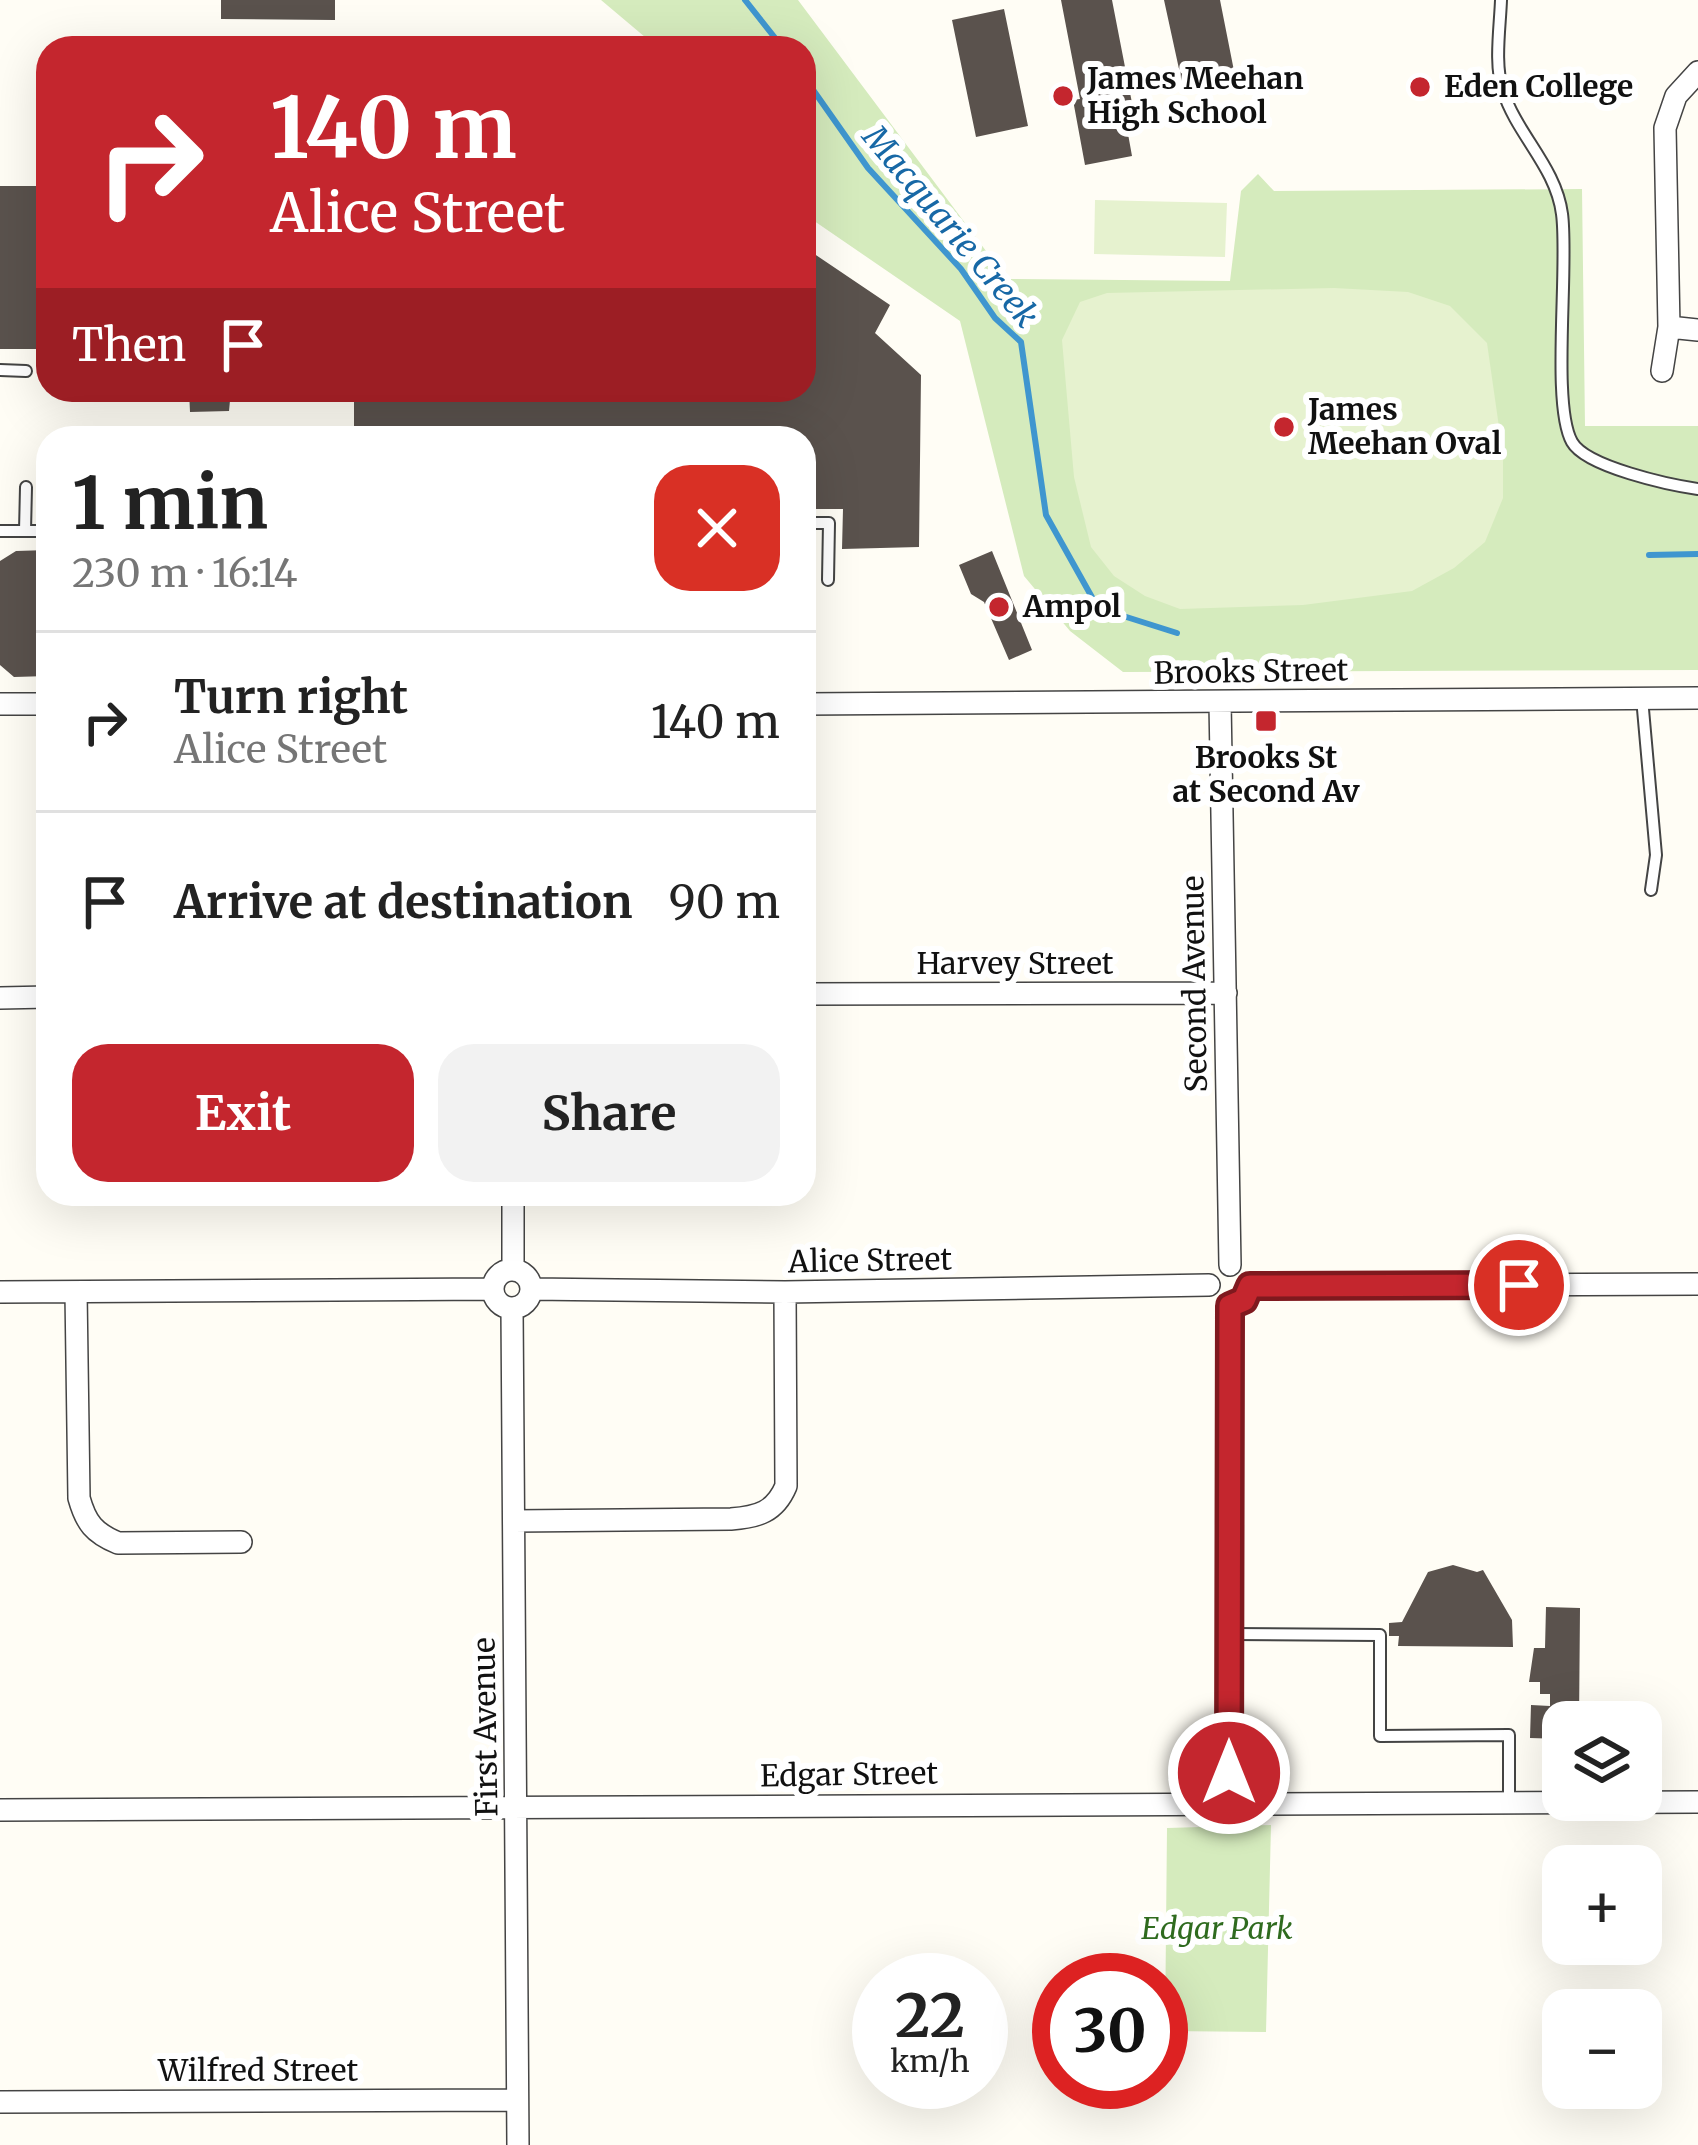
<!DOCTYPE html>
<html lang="en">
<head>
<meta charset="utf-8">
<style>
  :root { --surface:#fff; --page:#f2f2f2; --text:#222; --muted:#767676; --line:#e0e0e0; --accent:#c4262e }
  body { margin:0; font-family:Merriweather,serif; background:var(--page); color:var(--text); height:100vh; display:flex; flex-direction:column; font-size:45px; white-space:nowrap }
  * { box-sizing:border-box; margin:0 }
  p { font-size:39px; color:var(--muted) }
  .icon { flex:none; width:66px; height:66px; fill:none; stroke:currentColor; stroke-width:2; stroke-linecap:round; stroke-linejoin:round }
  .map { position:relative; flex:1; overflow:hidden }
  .side { position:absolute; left:36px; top:426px; width:780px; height:780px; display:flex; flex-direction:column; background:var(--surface); border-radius:36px; box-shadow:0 12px 48px #0002 }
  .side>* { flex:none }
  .banner { position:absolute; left:36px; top:36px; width:780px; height:366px; border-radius:36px; box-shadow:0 12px 48px #0002; background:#c4262e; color:#fff; overflow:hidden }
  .controls { position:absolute; left:1542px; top:1701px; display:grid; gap:24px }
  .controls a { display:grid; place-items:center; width:120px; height:120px; border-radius:24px; background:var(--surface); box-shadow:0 12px 48px #0002; font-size:60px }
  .speed { position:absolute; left:852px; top:1953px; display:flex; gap:24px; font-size:60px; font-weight:700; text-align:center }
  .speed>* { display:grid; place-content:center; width:156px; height:156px; border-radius:50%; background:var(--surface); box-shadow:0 12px 48px #0002; line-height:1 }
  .speed small { font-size:30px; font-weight:400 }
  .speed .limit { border:18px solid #d22; background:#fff; color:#111 }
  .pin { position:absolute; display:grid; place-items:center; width:102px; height:102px; color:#fff; margin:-51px; border:6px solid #fff; border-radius:50%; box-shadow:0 3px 12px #0007 }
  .me { position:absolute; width:132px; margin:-66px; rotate:0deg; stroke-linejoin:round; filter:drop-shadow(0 0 9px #0008) }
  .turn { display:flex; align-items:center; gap:42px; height:252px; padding:0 36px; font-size:54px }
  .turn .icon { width:156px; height:156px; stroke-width:2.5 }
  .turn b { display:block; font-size:84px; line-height:102px }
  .then { display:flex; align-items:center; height:114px; padding:0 36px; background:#0003; gap:24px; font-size:45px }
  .round { display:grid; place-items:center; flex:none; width:126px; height:126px; border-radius:36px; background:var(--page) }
  .overview { display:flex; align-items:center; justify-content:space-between; height:204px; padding:0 36px }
  h1 { font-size:72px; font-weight:700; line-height:90px }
  .primary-button { display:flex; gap:24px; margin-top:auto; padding:24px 36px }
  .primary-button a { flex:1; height:138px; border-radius:36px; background:var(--accent); color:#fff; font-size:48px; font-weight:700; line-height:138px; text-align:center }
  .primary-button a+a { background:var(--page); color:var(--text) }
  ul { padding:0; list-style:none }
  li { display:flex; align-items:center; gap:36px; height:180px; padding:0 36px; border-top:3px solid var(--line) }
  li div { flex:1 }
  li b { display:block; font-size:45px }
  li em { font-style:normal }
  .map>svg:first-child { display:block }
  .green { fill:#d5ebbd }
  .pitch { fill:#e6f2cf }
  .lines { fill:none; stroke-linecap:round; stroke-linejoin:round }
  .stream { stroke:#3f96cf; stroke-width:6 }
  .building { fill:#5a524d }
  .lane-casing { stroke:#444; stroke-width:14 }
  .street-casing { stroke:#444; stroke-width:24 }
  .lane { stroke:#fff; stroke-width:10 }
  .street { stroke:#fff; stroke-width:21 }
  .route-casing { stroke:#7f191e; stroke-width:30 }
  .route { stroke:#c4262e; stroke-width:21 }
  .poi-dot { fill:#c4262e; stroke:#fff; stroke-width:4.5 }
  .labels { text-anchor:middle; stroke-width:12; stroke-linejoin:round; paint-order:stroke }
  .poi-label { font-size:30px; font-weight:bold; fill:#111; stroke:#fff; text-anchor:start }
  .street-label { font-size:30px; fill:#111; stroke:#fff }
  .park-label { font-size:30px; font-style:italic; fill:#2f6b1f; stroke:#fff }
  .water-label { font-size:33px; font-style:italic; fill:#1768a6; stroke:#fff }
</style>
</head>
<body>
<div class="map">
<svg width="1698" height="2145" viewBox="0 0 1698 2145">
  <rect width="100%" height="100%" fill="#fffdf5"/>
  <path class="green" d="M 601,0 L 798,0 L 1007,279 L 1230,281 L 1241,191 L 1258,174 L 1274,191 L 1582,189 L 1585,426 L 1698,426 L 1698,670 L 1123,672 L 1070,631 L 1024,576 L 960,321 L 804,214 L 804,48 L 658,48 Z
    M 1271,1825 L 1266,2032 L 1165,2031 L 1167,1828 Z"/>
  <path class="pitch" d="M 1095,200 L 1227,203 L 1225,257 L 1094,254 Z
    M 1334,288 L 1408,292 L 1450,306 L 1487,343 L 1503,455 L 1503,498 L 1485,542 L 1454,568 L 1412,591 L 1303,605 L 1180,609 L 1145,596 L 1114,576 L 1091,547 L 1074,477 L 1062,340 L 1080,302 L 1107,293 Z"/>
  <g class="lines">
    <path class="stream" d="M 745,0 L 783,48
      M 804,77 L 868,168 L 961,269 L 995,318 L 1021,342 L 1046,515 L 1098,608 L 1177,633
      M 1649,555 L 1698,554"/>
  </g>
  <path class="building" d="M 221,0 L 335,0 L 335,20 L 221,19 Z
    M 1061,0 L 1112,0 L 1132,103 L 1123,106 L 1132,156 L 1085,165 L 1073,100 L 1080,99 Z
    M 1164,0 L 1220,0 L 1236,81 L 1184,92 Z
    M 1004,9 L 1028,126 L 976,137 L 952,20 Z
    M 0,186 L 48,186 L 48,349 L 0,349 Z
    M 804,247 L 890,305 L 875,333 L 921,375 L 919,547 L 842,549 L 843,509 L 804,509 L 804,438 L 354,438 L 354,390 L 804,390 Z
    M 189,390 L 231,390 L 229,411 L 190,412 Z
    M 48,550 L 48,676 L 14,677 L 0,665 L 0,561 L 16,551 Z
    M 992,551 L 1032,650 L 1009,660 L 984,602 L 971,594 L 959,565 Z
    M 1453,1565 L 1477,1572 L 1483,1570 L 1512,1620 L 1513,1647 L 1398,1646 L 1399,1636 L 1389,1636 L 1389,1623 L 1402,1622 L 1428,1572 Z
    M 1546,1607 L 1580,1608 L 1579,1722 L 1563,1722 L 1563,1739 L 1530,1738 L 1531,1705 L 1550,1706 L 1550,1694 L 1540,1694 L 1540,1682 L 1529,1682 L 1534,1648 L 1545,1648 Z"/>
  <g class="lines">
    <g class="lane-casing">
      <path id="lane" d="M 1501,0 C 1500,28 1494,65 1503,91 C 1517,135 1556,167 1562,214 C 1569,265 1551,405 1572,442 C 1586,467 1670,485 1698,489
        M 0,370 L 26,371
        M 804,523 L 829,523 L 828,580
        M 0,531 L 48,531
        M 25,531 L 26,487
        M 1642,698 L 1656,855 L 1651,890
        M 1231,1634 L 1380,1635 L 1380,1736 L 1509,1735 L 1509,1801"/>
    </g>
    <g class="street-casing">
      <path id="street" d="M 1669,327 L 1698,330
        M 1662,371 L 1669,327 L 1665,128 L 1676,96 L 1698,72
        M 1220,702 L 1230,1265
        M 0,704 L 48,704
        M 804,704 L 1698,698
        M 804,994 L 1226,993
        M 0,998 L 48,997
        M 513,1270 L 513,1194
        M493 1289a19 19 0 1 1 38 0a19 19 0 1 1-38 0Z
        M 1250,1286 L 1698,1284
        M 531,1289 L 785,1292 L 1209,1285
        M 0,1292 L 493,1289
        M 76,1292 L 79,1498 C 86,1523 94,1533 118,1543 L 241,1542
        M 512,1308 L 518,2145
        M 514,1521 L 731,1519 C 758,1517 775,1512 786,1486 L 785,1292
        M 1229,1801 L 1230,1306
        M 0,1810 L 1698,1802
        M 0,2102 L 516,2100"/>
    </g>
    <use href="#lane" class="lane"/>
    <use href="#street" class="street"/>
  </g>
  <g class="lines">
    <g class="route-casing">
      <path id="route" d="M 1229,1773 L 1230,1306 L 1244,1300 L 1250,1286 L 1519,1285"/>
    </g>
    <use href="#route" class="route"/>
  </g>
  <g class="poi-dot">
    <circle cx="1420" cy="87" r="12"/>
    <circle cx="1063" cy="96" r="12"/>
    <circle cx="1284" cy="427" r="12"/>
    <circle cx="999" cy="607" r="12"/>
    <rect x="1254" y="709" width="24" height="24" rx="6"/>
  </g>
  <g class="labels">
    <g class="poi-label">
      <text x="1087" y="89">James Meehan<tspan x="1087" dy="34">High School</tspan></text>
      <text x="1444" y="97">Eden College</text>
      <text x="1308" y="420">James<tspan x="1308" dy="34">Meehan Oval</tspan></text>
      <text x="1023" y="617">Ampol</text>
      <text x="1266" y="768" text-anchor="middle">Brooks St<tspan x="1266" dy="34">at Second Av</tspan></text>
    </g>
    <g class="street-label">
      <text transform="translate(1251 672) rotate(-1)" y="10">Brooks Street</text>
      <text x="1015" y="974">Harvey Street</text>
      <text transform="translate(1195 984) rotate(-91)" y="10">Second Avenue</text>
      <text transform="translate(870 1261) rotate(-1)" y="10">Alice Street</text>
      <text transform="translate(486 1727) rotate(-91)" y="10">First Avenue</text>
      <text transform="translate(849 1775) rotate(-1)" y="10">Edgar Street</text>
      <text x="258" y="2081">Wilfred Street</text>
    </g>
    <g class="park-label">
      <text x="1217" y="1939">Edgar Park</text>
    </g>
    <g class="water-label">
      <text transform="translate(951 226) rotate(50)" y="12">Macquarie Creek</text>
    </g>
  </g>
</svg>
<div class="controls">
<a><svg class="icon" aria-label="layers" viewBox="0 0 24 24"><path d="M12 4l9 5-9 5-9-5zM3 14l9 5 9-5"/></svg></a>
<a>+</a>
<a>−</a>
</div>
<div class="speed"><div>22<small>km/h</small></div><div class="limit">30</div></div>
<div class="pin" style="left:1519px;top:1285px;background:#d93025"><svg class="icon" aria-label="arrive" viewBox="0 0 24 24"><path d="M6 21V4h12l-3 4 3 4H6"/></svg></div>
<svg class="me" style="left:1229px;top:1773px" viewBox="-20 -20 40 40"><circle r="17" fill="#c4262e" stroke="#fff" stroke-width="3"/><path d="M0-11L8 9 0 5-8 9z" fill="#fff"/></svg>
<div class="banner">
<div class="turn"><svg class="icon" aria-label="right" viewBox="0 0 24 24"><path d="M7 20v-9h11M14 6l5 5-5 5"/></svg><div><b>140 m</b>Alice Street</div></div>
<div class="then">Then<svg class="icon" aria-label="arrive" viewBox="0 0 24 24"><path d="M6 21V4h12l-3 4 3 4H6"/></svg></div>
</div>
<section class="side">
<div class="overview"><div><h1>1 min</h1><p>230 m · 16:14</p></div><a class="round" style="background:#d93025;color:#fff"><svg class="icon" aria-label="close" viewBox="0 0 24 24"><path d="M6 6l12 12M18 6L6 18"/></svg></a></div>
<ul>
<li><svg class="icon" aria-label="right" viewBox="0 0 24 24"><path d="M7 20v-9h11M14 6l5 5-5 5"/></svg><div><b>Turn right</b><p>Alice Street</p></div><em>140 m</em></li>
<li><svg class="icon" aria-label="arrive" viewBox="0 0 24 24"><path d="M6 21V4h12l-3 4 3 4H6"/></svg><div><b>Arrive at destination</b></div><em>90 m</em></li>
</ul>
<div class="primary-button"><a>Exit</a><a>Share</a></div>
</section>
</div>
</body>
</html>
